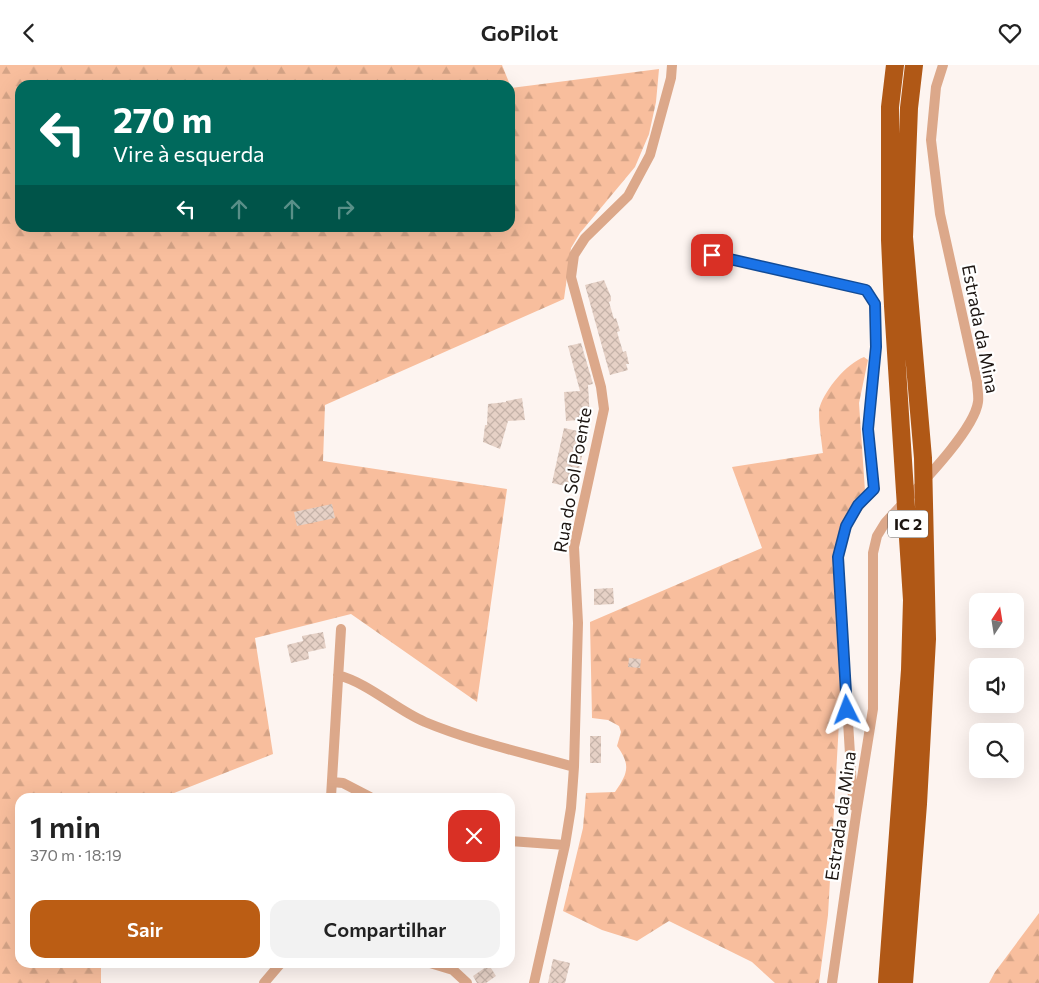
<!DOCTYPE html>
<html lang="pt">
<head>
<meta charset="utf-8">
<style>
  :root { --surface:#fff; --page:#f2f2f2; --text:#222; --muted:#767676; --accent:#bb5d14 }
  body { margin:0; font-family:Commissioner,sans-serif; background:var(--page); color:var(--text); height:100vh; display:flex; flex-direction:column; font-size:19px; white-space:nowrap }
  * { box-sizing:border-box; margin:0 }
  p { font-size:16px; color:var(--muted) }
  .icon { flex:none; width:28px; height:28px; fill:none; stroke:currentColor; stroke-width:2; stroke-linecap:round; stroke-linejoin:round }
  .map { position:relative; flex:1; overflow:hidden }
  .details { position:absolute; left:15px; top:728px; width:500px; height:175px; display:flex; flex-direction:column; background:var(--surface); border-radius:15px; box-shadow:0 5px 20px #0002 }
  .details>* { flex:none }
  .hud { position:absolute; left:15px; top:15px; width:500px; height:152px; border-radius:15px; box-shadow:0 5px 20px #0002; background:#00695c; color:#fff; overflow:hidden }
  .needle { width:32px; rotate:12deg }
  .controls { position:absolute; left:969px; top:528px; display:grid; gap:10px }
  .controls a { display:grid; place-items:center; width:55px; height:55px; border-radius:10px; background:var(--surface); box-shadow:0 5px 20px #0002; font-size:25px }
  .pin { position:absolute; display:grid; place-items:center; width:42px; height:42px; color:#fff; margin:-21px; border-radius:10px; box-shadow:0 2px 8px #0006 }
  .me { position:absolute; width:55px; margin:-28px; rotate:357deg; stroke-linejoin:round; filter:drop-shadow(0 0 4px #0008) }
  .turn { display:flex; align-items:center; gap:18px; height:105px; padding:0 15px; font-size:22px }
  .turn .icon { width:65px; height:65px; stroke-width:2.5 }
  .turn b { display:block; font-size:35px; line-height:42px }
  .lanes { display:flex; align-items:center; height:48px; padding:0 15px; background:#0003; justify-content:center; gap:25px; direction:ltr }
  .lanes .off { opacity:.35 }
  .round { display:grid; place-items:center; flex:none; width:52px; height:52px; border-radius:15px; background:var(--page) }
  .overview { display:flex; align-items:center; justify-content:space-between; height:85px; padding:0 15px }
  h1 { font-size:30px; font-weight:600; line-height:38px }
  .primary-button { display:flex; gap:10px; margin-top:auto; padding:10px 15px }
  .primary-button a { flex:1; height:58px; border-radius:15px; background:var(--accent); color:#fff; font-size:20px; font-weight:600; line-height:58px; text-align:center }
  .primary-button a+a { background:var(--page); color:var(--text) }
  header { display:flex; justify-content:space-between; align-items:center; height:65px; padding:0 15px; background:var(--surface); font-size:22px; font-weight:600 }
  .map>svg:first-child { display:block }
  .forest { fill:url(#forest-firs) }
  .building { fill:url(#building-cross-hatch) }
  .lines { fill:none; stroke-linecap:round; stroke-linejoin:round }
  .minor { stroke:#dca88a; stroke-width:10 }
  .trunk { stroke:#b05816; stroke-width:18 }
  .route-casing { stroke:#114b97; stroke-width:12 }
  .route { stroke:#1a73e8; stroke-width:9 }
  .labels { text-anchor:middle; stroke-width:4.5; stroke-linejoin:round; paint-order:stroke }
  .shield { fill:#fff; stroke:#615c59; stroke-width:1 }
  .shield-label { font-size:16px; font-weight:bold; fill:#1d1612 }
  .street-label { font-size:18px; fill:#1d1612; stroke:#fff }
</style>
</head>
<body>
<header><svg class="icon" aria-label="back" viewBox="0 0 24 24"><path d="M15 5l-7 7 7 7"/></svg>GoPilot<svg class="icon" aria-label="heart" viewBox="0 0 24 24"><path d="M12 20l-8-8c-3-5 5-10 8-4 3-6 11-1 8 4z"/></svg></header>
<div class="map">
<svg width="1039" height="918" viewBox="0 0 1039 918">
  <defs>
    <pattern id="forest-firs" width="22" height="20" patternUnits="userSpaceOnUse" patternTransform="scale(1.25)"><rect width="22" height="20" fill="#f8be9d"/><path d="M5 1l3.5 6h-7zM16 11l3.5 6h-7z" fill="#d4a386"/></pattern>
    <pattern id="building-cross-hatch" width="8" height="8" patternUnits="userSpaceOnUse" patternTransform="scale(1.25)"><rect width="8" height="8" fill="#e6d1c6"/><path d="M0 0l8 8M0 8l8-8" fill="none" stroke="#c5b3a9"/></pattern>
  </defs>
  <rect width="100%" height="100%" fill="#fdf4f0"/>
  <path class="forest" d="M 0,0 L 502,0 L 510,20 L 20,20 L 20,162 L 510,162 L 510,21 L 511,23 L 659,4 L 656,37 L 649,69 L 635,102 L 580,168 L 571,183 L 564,234 L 325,340 L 323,396 L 507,424 L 477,637 L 351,549 L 255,573 L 273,689 L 164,732 L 20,732 L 20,898 L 112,898 L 101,899 L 101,918 L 0,918 Z
    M 864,292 L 868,295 L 859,338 L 865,426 L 854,436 L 841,459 L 836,479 L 833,501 L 842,605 L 828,850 L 819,918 L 775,918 L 752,897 L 669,856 L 637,876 L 602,865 L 563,846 L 583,763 L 586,728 L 615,727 C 628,708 631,700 617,681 L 621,667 L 619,661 L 608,655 L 592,653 L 590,557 L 762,483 L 732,402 L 823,388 C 822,379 817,348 820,341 C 826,324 846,299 864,292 Z
    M 1039,848 L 1039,918 L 989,918 L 995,907 Z"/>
  <path class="building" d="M 604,215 L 611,232 L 611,236 L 609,237 L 614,254 L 616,253 L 620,266 L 617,267 L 623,287 L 626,286 L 629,299 L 626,299 L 628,305 L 610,310 L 585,220 Z
    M 581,278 L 593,319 L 588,320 L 590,354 L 566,356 L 564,327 L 580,326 L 568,281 Z
    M 522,333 L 525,355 L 508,356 L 500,384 L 483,377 L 485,360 L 487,360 L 488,339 L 506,337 L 506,336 Z
    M 564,363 L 587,368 L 575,423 L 552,418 Z
    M 332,439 L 335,453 L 297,461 L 294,447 Z
    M 613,523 L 614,539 L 594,540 L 594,524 Z
    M 323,567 L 326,583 L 308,587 L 309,594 L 291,598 L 287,580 L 303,576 L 302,571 Z
    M 629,593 L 641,594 L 640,603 L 628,602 Z
    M 590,671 L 601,671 L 601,698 L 590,698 Z
    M 553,894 L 570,898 L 565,918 L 548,918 Z
    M 489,900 L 496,911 L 486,918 L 477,918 L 473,911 Z"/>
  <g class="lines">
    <path class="minor" d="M 712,190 L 866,225 L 875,239 L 876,282 L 868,365 L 874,425 C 849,448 846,459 838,492 L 852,722 L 854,741
      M 338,610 C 370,619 395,644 425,657 C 473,677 525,688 574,702
      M 332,717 L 343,718 L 370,732
      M 331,732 L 341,564
      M 510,776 L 565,780
      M 430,898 L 453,905 L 467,918
      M 264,918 L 281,898
      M 534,918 L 565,780 L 571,743 L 574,702 L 578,558 L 574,482 L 604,344 L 601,322 L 571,212 L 574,190 L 585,173 L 628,131 L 650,90 L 671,13 L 672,0
      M 832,918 L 856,750 L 873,644 L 873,488 L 877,471 L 885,458 C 908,432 974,368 978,337 C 979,331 977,323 977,317 L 940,149 L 931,75 L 936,22 L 943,0"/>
    <path class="trunk" d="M 887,918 L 910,605 L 912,535 L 893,241 L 890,175 L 890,42 L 895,0
      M 904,918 L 918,739 L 927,574 L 923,393 L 904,172 L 909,43 L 914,0"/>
  </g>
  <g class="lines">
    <g class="route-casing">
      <path id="route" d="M 712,190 L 866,225 L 875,239 L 876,282 L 868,364 L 874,424 L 858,440 L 846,461 L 838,492 L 847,645"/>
    </g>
    <use href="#route" class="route"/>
  </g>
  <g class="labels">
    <rect class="shield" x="888" y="445.5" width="40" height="27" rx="4"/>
    <g class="shield-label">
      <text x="908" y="465">IC 2</text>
    </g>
    <g class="street-label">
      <text transform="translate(980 264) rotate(79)" y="6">Estrada da Mina</text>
      <text transform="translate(573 415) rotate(-80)" y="6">Rua do Sol Poente</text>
      <text transform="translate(841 751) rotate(-82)" y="6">Estrada da Mina</text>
    </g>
  </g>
</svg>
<div class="controls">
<a><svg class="needle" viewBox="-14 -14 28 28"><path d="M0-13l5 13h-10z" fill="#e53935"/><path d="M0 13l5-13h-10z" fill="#767676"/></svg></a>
<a><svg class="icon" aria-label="sound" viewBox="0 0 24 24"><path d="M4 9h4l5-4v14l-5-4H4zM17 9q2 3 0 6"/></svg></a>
<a><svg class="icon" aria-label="search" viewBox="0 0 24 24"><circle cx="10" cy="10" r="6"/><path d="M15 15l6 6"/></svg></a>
</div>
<div class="pin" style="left:712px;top:190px;background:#d93025"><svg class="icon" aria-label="arrive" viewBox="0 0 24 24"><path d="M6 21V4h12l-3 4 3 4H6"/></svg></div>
<svg class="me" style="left:847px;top:645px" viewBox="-20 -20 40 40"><path d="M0-17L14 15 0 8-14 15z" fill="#1a73e8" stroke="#fff" stroke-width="4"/></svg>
<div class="hud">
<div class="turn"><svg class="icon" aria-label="left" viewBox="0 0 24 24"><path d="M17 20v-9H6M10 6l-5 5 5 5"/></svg><div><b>270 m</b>Vire à esquerda</div></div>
<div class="lanes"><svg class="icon" aria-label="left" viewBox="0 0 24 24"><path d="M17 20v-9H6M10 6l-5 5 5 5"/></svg><svg class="icon off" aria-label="ahead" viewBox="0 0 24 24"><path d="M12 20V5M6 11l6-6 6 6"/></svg><svg class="icon off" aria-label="ahead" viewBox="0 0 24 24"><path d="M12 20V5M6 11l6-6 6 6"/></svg><svg class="icon off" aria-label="right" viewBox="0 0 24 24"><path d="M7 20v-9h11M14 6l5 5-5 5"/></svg></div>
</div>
<section class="details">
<div class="overview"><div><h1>1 min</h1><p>370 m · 18:19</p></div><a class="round" style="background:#d93025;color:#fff"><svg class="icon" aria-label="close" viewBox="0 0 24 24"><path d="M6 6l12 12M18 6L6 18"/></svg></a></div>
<div class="primary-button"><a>Sair</a><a>Compartilhar</a></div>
</section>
</div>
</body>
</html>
